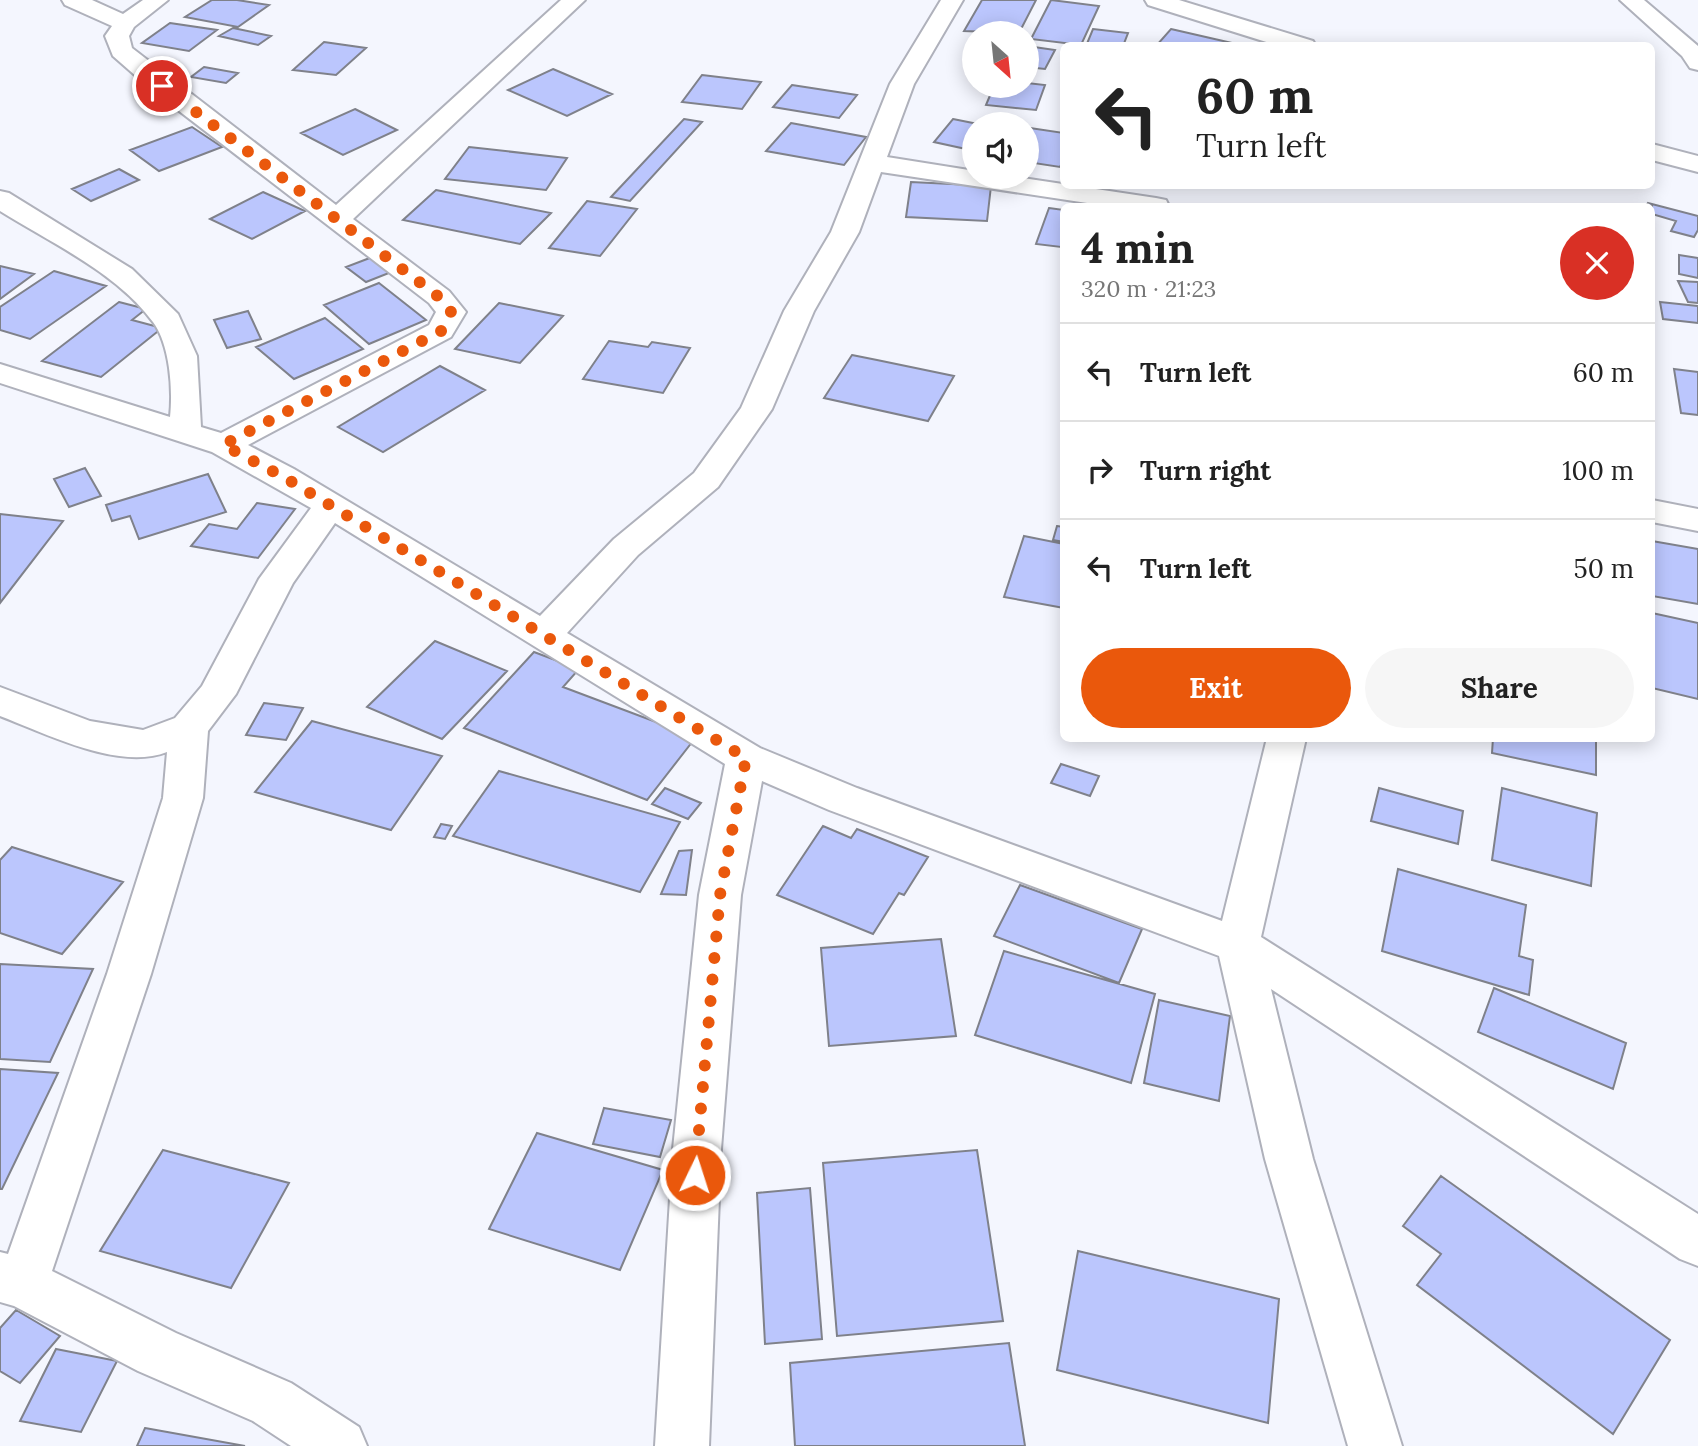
<!DOCTYPE html>
<html lang="en">
<head>
<meta charset="utf-8">
<style>
  :root { --surface:#fff; --page:#f6f6f6; --text:#222; --muted:#767676; --line:#e0e0e0; --accent:#ea580c }
  body { margin:0; font-family:Lora,serif; background:var(--page); color:var(--text); height:100vh; display:flex; flex-direction:column; font-size:26px; white-space:nowrap }
  * { box-sizing:border-box; margin:0 }
  p { font-size:23px; color:var(--muted) }
  .icon { flex:none; width:38px; height:38px; fill:none; stroke:currentColor; stroke-width:2; stroke-linecap:round; stroke-linejoin:round }
  .map { position:relative; flex:1; overflow:hidden }
  .panel { position:absolute; left:1060px; top:203px; width:595px; height:539px; display:flex; flex-direction:column; background:var(--surface); border-radius:10px; box-shadow:0 4px 18px #0003 }
  .panel>* { flex:none }
  .hud { position:absolute; left:1060px; top:42px; width:595px; height:147px; border-radius:10px; box-shadow:0 4px 18px #0003; background:#fff; color:var(--text); overflow:hidden }
  .needle { width:46px; rotate:153deg }
  .tools { position:absolute; left:962px; top:21px; display:grid; gap:14px }
  .tools a { display:grid; place-items:center; width:77px; height:77px; border-radius:50%; background:var(--surface); box-shadow:0 4px 18px #0003; font-size:35px }
  .pin { position:absolute; display:grid; place-items:center; width:60px; height:60px; color:#fff; margin:-30px; border:4px solid #fff; border-radius:50%; box-shadow:0 2px 7px #0007 }
  .me { position:absolute; width:77px; margin:-38px; rotate:4deg; stroke-linejoin:round; filter:drop-shadow(0 0 5px #0008) }
  .turn { display:flex; align-items:center; gap:24px; height:147px; padding:0 21px; font-size:32px }
  .turn .icon { width:91px; height:91px; stroke-width:2.5 }
  .turn b { display:block; font-size:49px; line-height:60px }
  .round { display:grid; place-items:center; flex:none; width:74px; height:74px; border-radius:37px; background:var(--page) }
  .head { display:flex; align-items:center; justify-content:space-between; height:119px; padding:0 21px }
  h1 { font-size:42px; font-weight:700; line-height:52px }
  .cta { display:flex; gap:14px; margin-top:auto; padding:14px 21px }
  .cta a { flex:1; height:80px; border-radius:42px; background:var(--accent); color:#fff; font-size:28px; font-weight:700; line-height:80px; text-align:center }
  .cta a+a { background:var(--page); color:var(--text) }
  ul { padding:0; list-style:none }
  li { display:flex; align-items:center; gap:21px; height:98px; padding:0 21px; border-top:2px solid var(--line) }
  li div { flex:1 }
  li b { display:block; font-size:26px }
  li em { font-style:normal }
  .map>svg:first-child { display:block }
  .building { fill:#bbc6fd; stroke:#7f818a; stroke-width:2 }
  .lines { fill:none; stroke-linecap:round; stroke-linejoin:round }
  .street-casing { stroke:#afb1bb; stroke-width:4 }
  .street { fill:#fff; fill-rule:evenodd }
  .route { stroke:#ea580c; stroke-width:12; stroke-dasharray:0 21.6 }
</style>
</head>
<body>
<div class="map">
<svg width="1698" height="1446" viewBox="0 0 1698 1446">
  <rect width="100%" height="100%" fill="#f4f6fe"/>
  <path class="building" d="M 212,0 L 237,0 L 269,5 L 238,27 L 185,17 Z
    M 982,0 L 1036,0 L 1019,33 L 964,31 Z
    M 1051,0 L 1099,6 L 1081,45 L 1031,39 Z
    M 170,23 L 217,30 L 189,51 L 142,43 Z
    M 233,28 L 271,36 L 258,45 L 219,36 Z
    M 1093,29 L 1128,33 L 1123,46 L 1086,46 Z
    M 1171,29 L 1245,46 L 1156,46 Z
    M 324,42 L 366,48 L 336,75 L 293,70 Z
    M 1027,46 L 1055,50 L 1045,69 L 1027,67 Z
    M 204,67 L 238,73 L 226,83 L 191,77 Z
    M 553,69 L 612,94 L 567,116 L 508,90 Z
    M 702,75 L 761,82 L 742,109 L 682,102 Z
    M 1027,83 L 1045,85 L 1036,110 L 986,105 L 994,86 L 1027,86 Z
    M 792,85 L 857,95 L 839,118 L 773,107 Z
    M 355,109 L 397,130 L 343,155 L 301,133 Z
    M 684,119 L 702,122 L 630,201 L 611,197 Z
    M 953,119 L 978,124 L 975,124 L 975,151 L 934,142 Z
    M 791,123 L 866,137 L 844,165 L 766,151 Z
    M 192,127 L 222,147 L 159,171 L 130,150 Z
    M 1030,128 L 1064,133 L 1064,159 L 1060,167 L 1027,162 L 1027,133 Z
    M 469,147 L 567,158 L 546,190 L 445,179 Z
    M 119,169 L 139,180 L 91,201 L 72,189 Z
    M 911,182 L 991,186 L 987,221 L 906,217 Z
    M 436,190 L 551,213 L 520,244 L 403,220 Z
    M 263,192 L 305,211 L 252,239 L 210,219 Z
    M 587,201 L 637,209 L 600,256 L 549,248 Z
    M 1648,203 L 1698,216 L 1698,230 L 1694,237 L 1671,231 L 1676,221 L 1652,214 L 1652,206 L 1646,206 Z
    M 1049,208 L 1064,210 L 1061,247 L 1036,244 Z
    M 1679,255 L 1698,258 L 1698,278 L 1679,274 Z
    M 375,256 L 394,271 L 366,282 L 346,267 Z
    M 0,266 L 34,274 L 0,299 Z
    M 54,271 L 106,286 L 30,339 L 0,330 L 0,307 Z
    M 1678,281 L 1698,282 L 1698,303 L 1688,302 Z
    M 379,283 L 426,320 L 369,344 L 324,305 Z
    M 119,302 L 146,309 L 132,320 L 162,328 L 101,377 L 42,361 Z
    M 1660,302 L 1698,306 L 1698,323 L 1663,319 Z
    M 499,303 L 563,316 L 520,363 L 455,349 Z
    M 248,311 L 261,339 L 227,348 L 214,320 Z
    M 325,318 L 363,349 L 294,379 L 256,347 Z
    M 609,341 L 648,347 L 652,342 L 690,348 L 663,393 L 583,379 Z
    M 852,355 L 877,360 L 954,376 L 928,421 L 824,398 Z
    M 440,366 L 485,390 L 383,452 L 338,427 Z
    M 1674,369 L 1698,372 L 1698,415 L 1681,413 Z
    M 85,468 L 101,496 L 69,507 L 54,479 Z
    M 208,474 L 226,512 L 139,539 L 130,516 L 112,521 L 106,505 Z
    M 257,503 L 295,509 L 258,558 L 191,546 L 209,524 L 237,529 Z
    M 0,514 L 63,521 L 0,603 Z
    M 1057,526 L 1064,527 L 1064,542 L 1053,540 Z
    M 1024,536 L 1064,544 L 1064,608 L 1004,597 Z
    M 1652,541 L 1698,549 L 1698,604 L 1652,596 Z
    M 1652,613 L 1698,623 L 1698,699 L 1652,688 Z
    M 435,641 L 507,671 L 442,739 L 367,707 Z
    M 534,652 L 579,669 L 563,687 L 696,737 L 647,800 L 464,728 Z
    M 264,703 L 303,708 L 286,740 L 246,735 Z
    M 312,721 L 442,756 L 391,830 L 255,792 Z
    M 1493,738 L 1596,738 L 1596,775 L 1492,753 Z
    M 1061,764 L 1099,776 L 1090,796 L 1051,783 Z
    M 499,771 L 680,822 L 640,892 L 453,836 Z
    M 665,788 L 701,803 L 688,819 L 652,804 Z
    M 1379,788 L 1463,811 L 1458,844 L 1371,821 Z
    M 1502,788 L 1597,813 L 1591,886 L 1492,860 Z
    M 441,824 L 452,826 L 445,839 L 434,837 Z
    M 823,826 L 851,838 L 857,829 L 928,857 L 904,895 L 899,893 L 873,934 L 777,895 Z
    M 12,847 L 123,882 L 62,954 L 0,933 L 0,860 Z
    M 692,850 L 686,895 L 661,894 L 679,851 Z
    M 1398,869 L 1526,905 L 1519,956 L 1533,960 L 1529,995 L 1382,951 Z
    M 1020,885 L 1142,929 L 1119,983 L 994,936 Z
    M 941,939 L 956,1036 L 829,1046 L 821,948 Z
    M 1004,951 L 1155,994 L 1131,1083 L 975,1035 Z
    M 0,964 L 93,969 L 50,1062 L 0,1059 Z
    M 1494,988 L 1626,1043 L 1613,1089 L 1478,1032 Z
    M 1159,1000 L 1230,1016 L 1219,1101 L 1144,1083 Z
    M 0,1069 L 58,1073 L 2,1189 L 0,1189 Z
    M 604,1108 L 671,1120 L 660,1157 L 593,1144 Z
    M 537,1133 L 663,1170 L 620,1270 L 489,1229 Z
    M 163,1150 L 289,1183 L 231,1288 L 100,1251 Z
    M 977,1150 L 1003,1321 L 837,1336 L 823,1163 Z
    M 1441,1176 L 1670,1340 L 1613,1434 L 1417,1285 L 1441,1254 L 1403,1226 Z
    M 810,1188 L 822,1339 L 765,1344 L 757,1193 Z
    M 1078,1251 L 1279,1299 L 1268,1423 L 1057,1370 Z
    M 16,1310 L 60,1336 L 20,1383 L 0,1371 L 0,1328 Z
    M 1009,1343 L 1025,1446 L 795,1446 L 790,1363 Z
    M 56,1349 L 117,1361 L 81,1432 L 20,1421 Z
    M 145,1428 L 245,1446 L 137,1446 Z"/>
  <g class="lines">
    <g class="street-casing">
      <path id="street" d="M 62,0 L 92,0 L 123,14 L 143,0 L 168,0 L 134,27 L 129,36 L 132,48 L 336,205 L 561,0 L 585,0 L 353,219 L 449,291 L 466,312 L 451,337 L 248,445 L 294,469 L 540,616 L 614,539 L 694,473 L 741,408 L 784,311 L 831,232 L 890,84 L 941,0 L 963,0 L 914,84 L 887,157 L 975,171 L 975,177 L 1016,177 L 1156,198 L 1166,200 L 1169,206 L 1107,206 L 881,172 L 859,232 L 814,311 L 772,409 L 718,487 L 638,555 L 567,633 L 760,748 L 857,788 L 1222,921 L 1267,738 L 1306,738 L 1261,937 L 1698,1214 L 1698,1266 L 1680,1259 L 1271,989 L 1313,1159 L 1402,1446 L 1348,1446 L 1265,1159 L 1219,956 L 829,810 L 762,781 L 741,895 L 721,1149 L 709,1446 L 655,1446 L 673,1149 L 699,895 L 725,764 L 335,523 L 293,583 L 236,694 L 208,731 L 203,798 L 151,974 L 52,1271 L 176,1333 L 291,1383 L 359,1427 L 367,1446 L 291,1446 L 253,1421 L 138,1371 L 14,1306 L 0,1302 L 0,1252 L 8,1254 L 107,974 L 163,798 L 167,752 C 119,771 47,734 0,716 L 0,687 L 90,721 L 143,730 L 175,718 L 202,686 L 259,579 L 311,508 L 212,452 L 0,383 L 0,364 L 170,417 C 173,389 170,345 153,322 C 116,272 51,243 0,211 L 0,191 L 9,193 L 132,269 L 178,314 L 197,356 L 201,427 L 221,433 L 429,325 L 436,312 L 429,303 L 153,91 L 113,56 L 105,36 L 112,26 L 65,5 Z
        M 1145,0 L 1179,0 L 1313,41 L 1316,46 L 1279,46 L 1148,5 Z
        M 1620,0 L 1644,0 L 1698,46 L 1698,70 L 1690,68 L 1682,56 Z
        M 1652,144 L 1698,156 L 1698,172 L 1652,160 Z
        M 1652,500 L 1698,509 L 1698,531 L 1652,522 Z"/>
    </g>
    <use href="#street" class="street"/>
  </g>
  <g class="lines">
    <path class="route" d="M 162,86 L 439,297 L 451,312 L 441,331 L 223,445 L 282,476 L 746,758 L 720,895 L 695,1175"/>
  </g>
</svg>
<div class="tools">
<a><svg class="needle" viewBox="-14 -14 28 28"><path d="M0-13l5 13h-10z" fill="#e53935"/><path d="M0 13l5-13h-10z" fill="#767676"/></svg></a>
<a><svg class="icon" aria-label="sound" viewBox="0 0 24 24"><path d="M4 9h4l5-4v14l-5-4H4zM17 9q2 3 0 6"/></svg></a>
</div>
<div class="pin" style="left:162px;top:86px;background:#d93025"><svg class="icon" aria-label="arrive" viewBox="0 0 24 24"><path d="M6 21V4h12l-3 4 3 4H6"/></svg></div>
<svg class="me" style="left:695px;top:1175px" viewBox="-20 -20 40 40"><circle r="17" fill="#ea580c" stroke="#fff" stroke-width="3"/><path d="M0-11L8 9 0 5-8 9z" fill="#fff"/></svg>
<div class="hud">
<div class="turn"><svg class="icon" aria-label="left" viewBox="0 0 24 24"><path d="M17 20v-9H6M10 6l-5 5 5 5"/></svg><div><b>60 m</b>Turn left</div></div>
</div>
<section class="panel">
<div class="head"><div><h1>4 min</h1><p>320 m · 21:23</p></div><a class="round" style="background:#d93025;color:#fff"><svg class="icon" aria-label="close" viewBox="0 0 24 24"><path d="M6 6l12 12M18 6L6 18"/></svg></a></div>
<ul>
<li><svg class="icon" aria-label="left" viewBox="0 0 24 24"><path d="M17 20v-9H6M10 6l-5 5 5 5"/></svg><div><b>Turn left</b></div><em>60 m</em></li>
<li><svg class="icon" aria-label="right" viewBox="0 0 24 24"><path d="M7 20v-9h11M14 6l5 5-5 5"/></svg><div><b>Turn right</b></div><em>100 m</em></li>
<li><svg class="icon" aria-label="left" viewBox="0 0 24 24"><path d="M17 20v-9H6M10 6l-5 5 5 5"/></svg><div><b>Turn left</b></div><em>50 m</em></li>
</ul>
<div class="cta"><a>Exit</a><a>Share</a></div>
</section>
</div>
</body>
</html>
